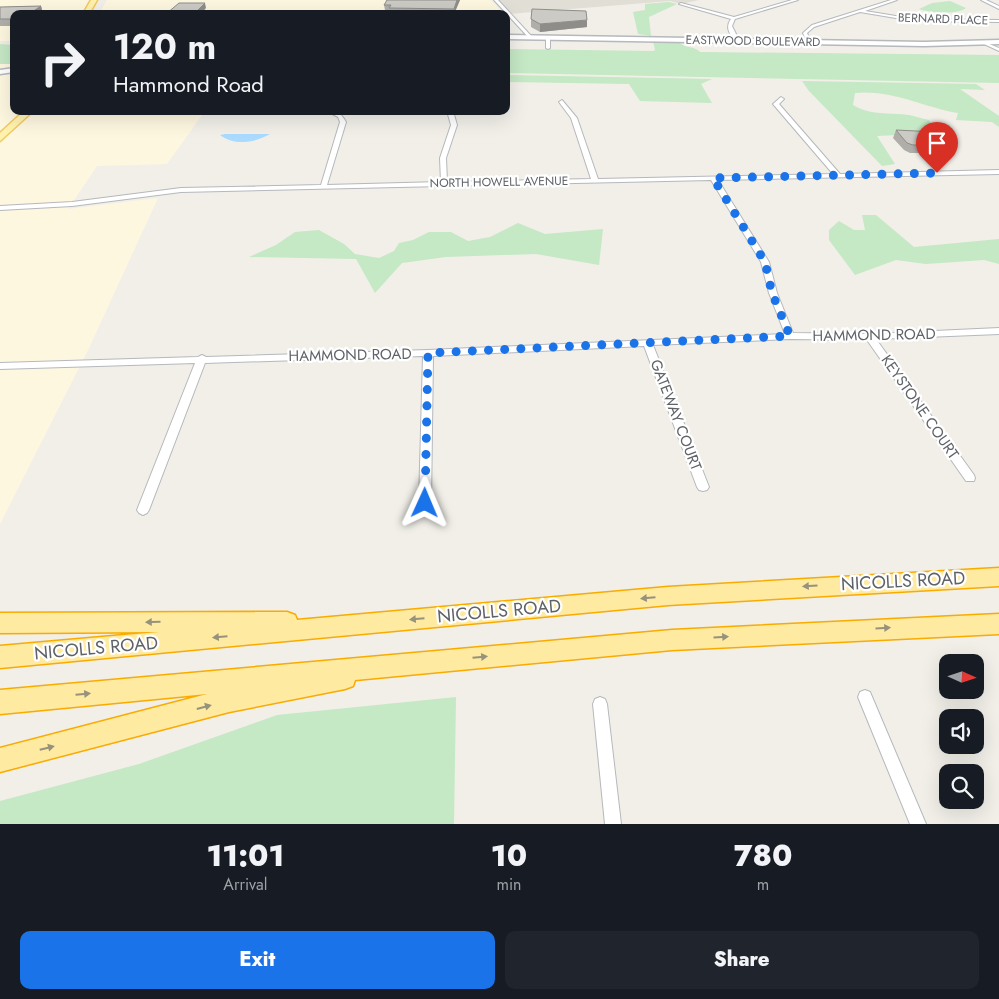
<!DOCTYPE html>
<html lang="en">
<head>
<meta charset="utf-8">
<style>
  :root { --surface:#171b24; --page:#20242c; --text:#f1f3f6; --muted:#9ea1a6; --accent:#1a73e8 }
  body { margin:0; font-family:Jost,sans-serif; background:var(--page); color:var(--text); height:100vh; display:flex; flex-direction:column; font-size:19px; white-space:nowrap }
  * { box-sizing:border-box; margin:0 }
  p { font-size:16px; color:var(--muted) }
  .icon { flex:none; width:28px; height:28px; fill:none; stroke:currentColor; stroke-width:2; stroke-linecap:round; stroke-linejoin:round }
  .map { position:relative; height:824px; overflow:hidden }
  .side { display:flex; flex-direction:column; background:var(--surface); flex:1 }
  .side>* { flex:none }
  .top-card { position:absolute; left:10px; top:10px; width:500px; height:105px; border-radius:10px; box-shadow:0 5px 20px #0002; background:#171b24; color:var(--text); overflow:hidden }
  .needle { width:32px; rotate:93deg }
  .tools { position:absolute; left:939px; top:654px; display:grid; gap:10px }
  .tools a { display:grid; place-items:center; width:45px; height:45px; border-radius:10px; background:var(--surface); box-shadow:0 5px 20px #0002; font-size:25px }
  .pin { position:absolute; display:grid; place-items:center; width:42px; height:42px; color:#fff; margin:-51px -21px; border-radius:50% 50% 50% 0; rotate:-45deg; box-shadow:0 0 5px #0007 }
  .pin .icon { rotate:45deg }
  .me { position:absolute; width:55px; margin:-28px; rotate:1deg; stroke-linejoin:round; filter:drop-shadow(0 0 4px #0008) }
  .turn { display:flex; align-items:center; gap:18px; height:105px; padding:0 20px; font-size:22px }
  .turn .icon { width:65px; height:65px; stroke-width:2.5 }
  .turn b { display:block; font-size:35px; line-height:42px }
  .eta { display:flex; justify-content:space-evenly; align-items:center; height:85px; text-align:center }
  .eta b { font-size:30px; font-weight:800; line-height:35px }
  .cta { display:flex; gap:10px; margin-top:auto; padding:10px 20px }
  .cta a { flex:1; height:58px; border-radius:10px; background:var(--accent); color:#fff; font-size:20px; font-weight:800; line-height:58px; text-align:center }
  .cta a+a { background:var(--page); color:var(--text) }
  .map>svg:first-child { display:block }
  .commercial { fill:#fef7e0 }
  .education { fill:#e1ded6 }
  .green { fill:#c5e8c5 }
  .water { fill:#aadaff }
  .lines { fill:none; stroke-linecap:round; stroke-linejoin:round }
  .minor-casing { stroke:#b5b8bc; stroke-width:2 }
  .tertiary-casing { stroke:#b5b8bc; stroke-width:3 }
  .primary-casing { stroke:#f2c960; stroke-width:3 }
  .trunk-casing { stroke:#f9ab00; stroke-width:3 }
  .minor { fill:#fff; fill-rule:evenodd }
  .tertiary { fill:#fff; fill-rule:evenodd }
  .primary { fill:#fff2af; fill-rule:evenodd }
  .trunk { fill:#feeaa1; fill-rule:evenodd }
  .wall { fill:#afaea9 }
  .shaded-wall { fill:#8f8d8a }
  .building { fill:#cccac5; stroke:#8f8d8a }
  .oneway { fill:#97927c }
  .route { stroke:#1a73e8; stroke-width:9; stroke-dasharray:0 16.2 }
  .labels { text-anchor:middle; stroke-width:4.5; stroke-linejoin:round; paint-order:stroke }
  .far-street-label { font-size:12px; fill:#5f6368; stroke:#fff }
  .street-label { font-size:15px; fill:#5f6368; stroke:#fff }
  .near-street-label { font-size:18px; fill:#5f6368; stroke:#fff }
</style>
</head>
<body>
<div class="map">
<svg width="999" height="824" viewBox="0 0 999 824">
  <rect width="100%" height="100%" fill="#f1efe8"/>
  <path class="commercial" d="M 0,0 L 90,0 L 86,14 L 14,14 L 14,41 L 0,41 Z
    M 107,0 L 491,0 L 504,14 L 99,14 Z
    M 0,64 L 14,64 L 14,111 L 205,111 L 167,164 L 97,166 L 68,209 L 158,198 L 89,348 L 0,524 Z"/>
  <path class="education" d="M 496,0 L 699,0 L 681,4 L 670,1 L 509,14 Z"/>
  <path class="green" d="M 950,1 L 966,8 C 957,15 930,13 919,9 L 932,3 Z
    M 669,2 L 677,4 L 649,17 L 651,36 L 638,34 L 633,12 L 645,10 L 645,4 Z
    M 653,41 L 679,42 C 685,49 693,45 700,52 L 999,55 L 999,83 L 506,73 L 506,49 L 653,51 L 655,50 Z
    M 0,44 L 14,45 L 14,64 L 0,64 Z
    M 506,75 L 712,79 L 701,84 L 712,103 L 640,101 L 629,84 L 506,82 Z
    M 802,81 L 976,84 L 985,90 L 960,89 L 999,116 L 999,127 L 992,122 L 956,120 L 958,113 C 923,107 891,89 855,93 L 853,105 C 868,114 881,113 898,114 C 909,114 920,118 929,120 L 937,133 L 877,136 L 895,164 L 882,166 L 809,91 Z
    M 862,215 L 876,215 L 914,247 L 999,239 L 999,264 L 984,260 L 926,264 L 896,260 L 855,275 L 829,240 L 829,230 L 839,221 L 854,230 L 865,230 Z
    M 518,223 L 545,234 L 603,229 L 599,265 L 536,254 L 446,257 L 402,263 L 375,293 L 356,259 L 249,257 L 276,245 L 295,232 L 319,230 L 344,244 L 355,254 L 379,258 L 394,251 L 399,243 L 413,240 L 429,232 L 451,232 L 468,241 L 490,237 Z
    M 456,697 L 454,824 L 0,824 L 0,801 L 139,764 L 277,715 Z"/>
  <path class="water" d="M 225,134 L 270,134 C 254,143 235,146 220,135 Z"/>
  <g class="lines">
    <g class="minor-casing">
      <path id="minor" d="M 494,0 L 498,0 L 533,38 L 529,38 Z
        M 792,0 L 798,0 L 735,19 L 732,26 L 739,40 L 737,41 C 729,35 725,27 731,19 L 679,4 L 681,3 L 734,17 Z
        M 891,0 L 897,0 L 865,11 L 914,19 L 999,20 L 999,22 L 914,21 L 860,12 L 814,27 L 807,33 L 811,42 L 807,42 L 803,33 L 812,25 Z
        M 981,0 L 986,0 L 999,6 L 999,9 Z
        M 548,37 L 550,38 L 550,48 L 548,49 L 546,48 L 546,38 Z
        M 982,41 L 999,48 L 999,51 L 982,43 Z
        M 781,97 L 784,99 L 779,104 L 840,174 L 999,170 L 999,174 L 718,180 L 769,262 L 777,293 L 793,333 L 870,334 L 999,328 L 999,334 L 876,339 L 974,475 L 975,478 L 974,481 L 966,481 L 867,340 L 790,339 L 653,345 L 709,487 L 707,490 L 703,491 L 699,490 L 697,487 L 644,346 L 433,356 L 431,503 L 429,506 L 425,507 L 421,506 L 419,503 L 423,356 L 205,363 L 149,510 L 147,513 L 143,515 L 139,513 L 137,510 L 195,363 L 0,369 L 0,363 L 198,357 L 202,355 L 206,357 L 428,350 L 785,334 L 769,293 L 761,262 L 711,180 L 181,192 L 72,206 L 0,210 L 0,206 L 72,202 L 181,188 L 321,185 L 340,122 L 338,117 L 327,111 C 337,111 341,113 346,122 L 327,185 L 441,182 L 440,158 L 451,125 L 447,111 L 453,111 L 457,125 L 446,158 L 447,182 L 591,179 L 571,118 L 559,102 L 562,100 L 577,118 L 598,179 L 833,174 L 773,104 Z
        M 865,690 L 870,692 L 926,824 L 910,824 L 858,697 L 860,692 Z
        M 600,697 L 605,699 L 607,704 L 621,824 L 605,824 L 593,704 L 595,699 Z"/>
    </g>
    <g class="tertiary-casing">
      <path id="tertiary" d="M 506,35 L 924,42 L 999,40 L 999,44 L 924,46 L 506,39 Z
        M 14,68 L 14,72 L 0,74 L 0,70 Z"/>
    </g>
    <g class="primary-casing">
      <path id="primary" d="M 91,0 L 97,0 L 89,14 L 83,14 Z
        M 24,111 L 33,111 L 0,141 L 0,133 Z"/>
    </g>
    <g class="trunk-casing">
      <path id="trunk" d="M 999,568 L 999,586 L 668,605 L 0,668 L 0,646 L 159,632 L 0,633 L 0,613 L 287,612 L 295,615 L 297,620 L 668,587 Z
        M 999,614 L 999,634 L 672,650 L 355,680 L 353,686 L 345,689 L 229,712 L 0,772 L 0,748 L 207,694 L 0,714 L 0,690 L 672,630 Z"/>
    </g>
    <use href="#minor" class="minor"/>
    <use href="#tertiary" class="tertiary"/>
    <use href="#primary" class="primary"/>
    <use href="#trunk" class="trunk"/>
  </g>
  <path class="wall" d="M 387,0 L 460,0 L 454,14 L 389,14 L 389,10 L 385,10 L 384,5 Z
    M 41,6 L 43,14 L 14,14 L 14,26 L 0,26 L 0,7 Z
    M 531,19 L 587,27 L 540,32 L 531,27 Z
    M 896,130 L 949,142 L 945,150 L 929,150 L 928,153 L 910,153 L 904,150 L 893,138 Z"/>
  <path class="shaded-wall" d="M 457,0 L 460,0 L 454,14 L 454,9 Z
    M 205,3 L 206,8 L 201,14 L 194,14 Z
    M 41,6 L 43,14 L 29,14 Z
    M 587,20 L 587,27 L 540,32 L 540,24 Z"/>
  <path class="building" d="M 387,0 L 457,0 L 454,9 L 389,8 L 391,5 L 384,5 Z
    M 179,3 L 205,3 L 194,14 L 166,14 Z
    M 41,6 L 29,14 L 14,14 L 14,19 L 0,19 L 0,7 Z
    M 532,9 L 586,11 L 587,20 L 540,24 L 531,19 Z
    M 896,130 L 936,132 L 949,142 L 928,143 L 931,145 L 913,145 L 907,143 Z"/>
  <defs><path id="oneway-solid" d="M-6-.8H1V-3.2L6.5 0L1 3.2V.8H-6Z" transform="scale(1.25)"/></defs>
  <g class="oneway">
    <use href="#oneway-solid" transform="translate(810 586) rotate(177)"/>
    <use href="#oneway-solid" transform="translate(648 598) rotate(175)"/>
    <use href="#oneway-solid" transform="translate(417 619) rotate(175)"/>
    <use href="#oneway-solid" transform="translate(153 622) rotate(179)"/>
    <use href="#oneway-solid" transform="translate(883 628) rotate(-3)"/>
    <use href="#oneway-solid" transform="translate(220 637) rotate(175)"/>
    <use href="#oneway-solid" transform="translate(721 637) rotate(-4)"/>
    <use href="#oneway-solid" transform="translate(480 657) rotate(-5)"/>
    <use href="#oneway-solid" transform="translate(83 694) rotate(-5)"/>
    <use href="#oneway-solid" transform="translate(204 707) rotate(-15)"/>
    <use href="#oneway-solid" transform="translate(47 748) rotate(-14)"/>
  </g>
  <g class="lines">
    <path class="route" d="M 425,503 L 428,353 L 790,336 L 772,293 L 765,262 L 713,178 L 937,173"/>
  </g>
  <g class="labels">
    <g class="far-street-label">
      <text transform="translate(943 19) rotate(2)" y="4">BERNARD PLACE</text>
      <text transform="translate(753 41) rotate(1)" y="4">EASTWOOD BOULEVARD</text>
      <text transform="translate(499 182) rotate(-1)" y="4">NORTH HOWELL AVENUE</text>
    </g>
    <g class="street-label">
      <text transform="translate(874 335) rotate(-1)" y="5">HAMMOND ROAD</text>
      <text transform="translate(350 355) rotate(-1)" y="5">HAMMOND ROAD</text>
      <text transform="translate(920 407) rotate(55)" y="5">KEYSTONE COURT</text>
      <text transform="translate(676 415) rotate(69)" y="5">GATEWAY COURT</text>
    </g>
    <g class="near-street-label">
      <text transform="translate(903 581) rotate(-3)" y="6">NICOLLS ROAD</text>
      <text transform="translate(499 611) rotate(-5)" y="6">NICOLLS ROAD</text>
      <text transform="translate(96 648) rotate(-5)" y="6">NICOLLS ROAD</text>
    </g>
  </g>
</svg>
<div class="tools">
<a><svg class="needle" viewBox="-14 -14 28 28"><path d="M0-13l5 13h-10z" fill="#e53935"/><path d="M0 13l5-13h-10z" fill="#9ea1a6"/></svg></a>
<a><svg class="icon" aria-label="sound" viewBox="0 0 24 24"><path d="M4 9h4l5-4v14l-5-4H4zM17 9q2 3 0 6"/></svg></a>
<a><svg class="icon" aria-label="search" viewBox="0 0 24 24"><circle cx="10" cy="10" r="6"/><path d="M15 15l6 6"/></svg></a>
</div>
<div class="pin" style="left:937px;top:173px;background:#d93025"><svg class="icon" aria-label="arrive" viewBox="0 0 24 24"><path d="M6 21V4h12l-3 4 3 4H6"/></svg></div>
<svg class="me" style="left:425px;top:503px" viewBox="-20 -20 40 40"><path d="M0-17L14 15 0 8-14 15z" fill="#1a73e8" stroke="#fff" stroke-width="4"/></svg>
<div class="top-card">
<div class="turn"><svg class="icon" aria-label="right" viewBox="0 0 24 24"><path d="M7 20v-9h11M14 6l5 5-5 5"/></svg><div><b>120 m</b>Hammond Road</div></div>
</div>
</div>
<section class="side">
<div class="eta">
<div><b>11:01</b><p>Arrival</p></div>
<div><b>10</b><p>min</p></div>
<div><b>780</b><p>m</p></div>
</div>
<div class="cta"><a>Exit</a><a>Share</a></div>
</section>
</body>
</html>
